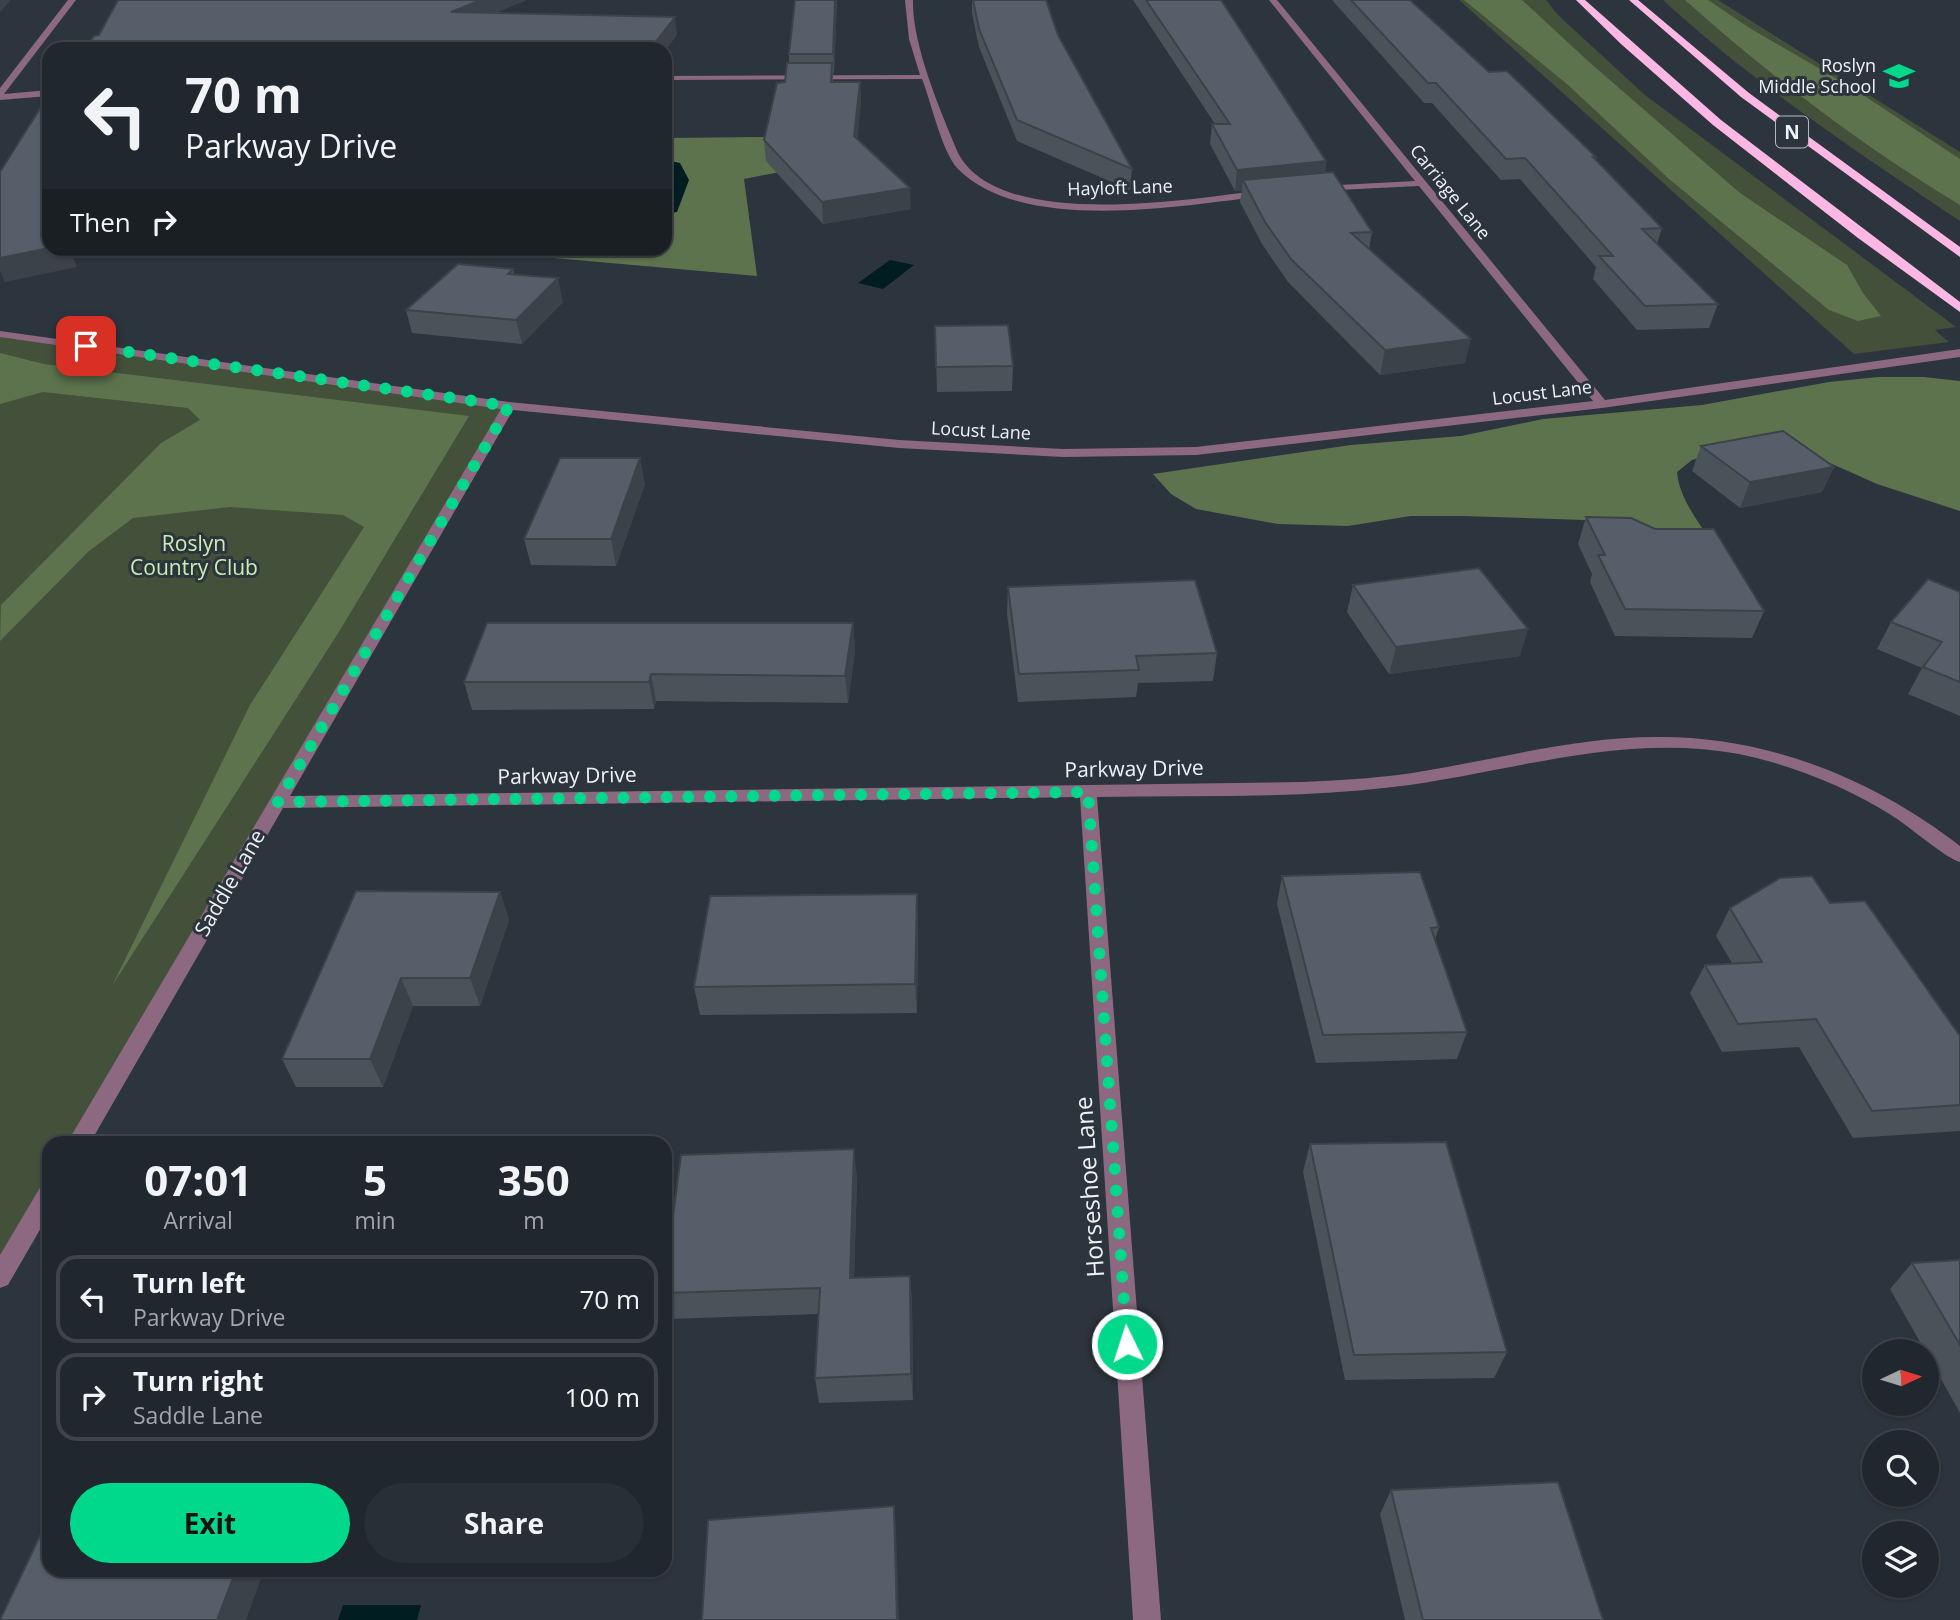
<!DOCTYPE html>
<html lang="en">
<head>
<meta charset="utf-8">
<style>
  :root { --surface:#21272e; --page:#292f36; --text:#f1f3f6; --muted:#a2a5aa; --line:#3e444a; --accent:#00d98c }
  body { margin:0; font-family:"Open Sans",sans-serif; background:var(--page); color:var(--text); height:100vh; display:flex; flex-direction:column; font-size:26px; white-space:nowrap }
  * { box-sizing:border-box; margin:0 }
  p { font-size:23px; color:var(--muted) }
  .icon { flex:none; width:38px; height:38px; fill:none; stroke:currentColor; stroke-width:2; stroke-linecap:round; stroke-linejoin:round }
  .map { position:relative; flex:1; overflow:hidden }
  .sheet { position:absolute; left:42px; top:1136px; width:630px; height:441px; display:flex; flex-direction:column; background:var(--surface); border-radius:21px; box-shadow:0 2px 5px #0004,0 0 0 2px var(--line) }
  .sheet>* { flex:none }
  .guide { position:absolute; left:42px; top:42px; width:630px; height:214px; border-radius:21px; box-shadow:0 2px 5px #0004,0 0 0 2px var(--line); background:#21272e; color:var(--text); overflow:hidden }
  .needle { width:46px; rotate:86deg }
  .fabs { position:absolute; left:1862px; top:1339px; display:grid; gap:14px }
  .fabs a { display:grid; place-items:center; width:77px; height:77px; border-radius:50%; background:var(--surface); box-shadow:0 2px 5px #0004,0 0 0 2px var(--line); font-size:35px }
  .pin { position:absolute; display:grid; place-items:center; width:60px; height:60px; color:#fff; margin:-30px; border-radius:14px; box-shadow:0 4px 10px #0006 }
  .me { position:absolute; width:77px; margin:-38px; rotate:356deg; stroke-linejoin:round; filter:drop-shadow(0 0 5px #0008) }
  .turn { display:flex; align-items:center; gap:24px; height:147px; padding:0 28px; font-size:32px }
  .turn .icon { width:91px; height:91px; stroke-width:2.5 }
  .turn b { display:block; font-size:49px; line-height:60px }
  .then { display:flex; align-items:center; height:66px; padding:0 28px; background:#0003; gap:14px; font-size:26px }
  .eta { display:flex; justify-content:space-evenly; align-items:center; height:119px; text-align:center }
  .eta b { font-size:42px; font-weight:700; line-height:49px }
  .primary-button { display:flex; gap:14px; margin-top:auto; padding:14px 28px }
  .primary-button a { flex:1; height:80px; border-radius:42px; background:var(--accent); color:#111; font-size:28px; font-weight:700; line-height:80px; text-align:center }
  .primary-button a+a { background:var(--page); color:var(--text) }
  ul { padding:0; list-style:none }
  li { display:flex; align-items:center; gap:21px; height:88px; margin:0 14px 10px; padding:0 14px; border:4px solid var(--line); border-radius:21px }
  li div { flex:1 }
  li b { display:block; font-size:26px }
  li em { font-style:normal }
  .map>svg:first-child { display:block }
  .green { fill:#43503a }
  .forest { fill:#5d734d }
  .water { fill:#001d22 }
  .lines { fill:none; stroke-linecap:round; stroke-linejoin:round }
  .minor { fill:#8c6980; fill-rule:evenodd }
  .highway { fill:#fcb7e4; fill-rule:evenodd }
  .wall { fill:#4a525a }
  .shaded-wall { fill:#3c424a }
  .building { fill:#565f69; stroke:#3c424a; stroke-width:2 }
  .route { stroke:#00d98c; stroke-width:12; stroke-dasharray:0 21.6 }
  .labels { text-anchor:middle; stroke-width:6; stroke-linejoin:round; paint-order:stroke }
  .far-poi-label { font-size:18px; fill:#edf2f8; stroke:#2c343d; text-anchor:end }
  .far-street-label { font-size:18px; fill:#edf2f8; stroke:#2c343d }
  .shield { fill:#2c343d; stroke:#b3b9c0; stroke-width:2 }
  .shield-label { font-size:19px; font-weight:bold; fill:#edf2f8 }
  .park-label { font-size:21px; fill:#c9efb0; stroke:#2c343d }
  .street-label { font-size:21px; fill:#edf2f8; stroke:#2c343d }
  .near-street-label { font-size:24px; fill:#edf2f8; stroke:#2c343d }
</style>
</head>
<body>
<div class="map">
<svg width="1960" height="1620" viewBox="0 0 1960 1620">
  <rect width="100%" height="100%" fill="#2c343d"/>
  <path class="green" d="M 1459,0 L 1546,0 L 1558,15 L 1645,95 L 1956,327 L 1935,330 L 1949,342 L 1854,354 Z
    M 1663,0 L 1718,0 L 1960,152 L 1960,221 C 1857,152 1754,84 1663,0 Z
    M 0,334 L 509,406 L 70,1143 L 49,1143 L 49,1179 L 0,1262 Z"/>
  <path class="forest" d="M 1464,0 L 1522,0 L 1588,61 L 1740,193 L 1847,265 L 1863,293 L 1881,316 L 1858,321 L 1829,310 L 1669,179 L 1568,85 Z
    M 1685,0 L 1708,0 L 1748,27 L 1851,87 L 1960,159 L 1960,205 C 1862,146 1770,76 1685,0 Z
    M 852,136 L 857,157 L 744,179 L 757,276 L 452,249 L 665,248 L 665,138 Z
    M 0,353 L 44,364 L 469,416 L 337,635 L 112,986 L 250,705 L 364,527 L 343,515 L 230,507 L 133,518 L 89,551 L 0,641 L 1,605 L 161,443 L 200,420 L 188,408 L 43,392 L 0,404 Z
    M 1878,377 L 1924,377 L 1960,381 L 1960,511 L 1877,484 L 1812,455 L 1722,451 L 1692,460 L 1677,472 C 1679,496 1695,517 1708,537 L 1614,521 L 1463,516 L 1411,516 L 1348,526 L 1278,524 L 1196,509 L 1171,494 L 1153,474 L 1351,445 L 1461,436 L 1543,419 L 1702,405 L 1829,382 Z"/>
  <path class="water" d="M 665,160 L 680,163 L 689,180 L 677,212 L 665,214 Z
    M 890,260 L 914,265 L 883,289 L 858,283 Z
    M 343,1605 L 421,1605 L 417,1620 L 338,1620 Z"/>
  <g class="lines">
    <path class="minor" d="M 68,0 L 76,0 L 4,94 L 49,90 L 49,96 L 0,100 L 0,88 Z
      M 905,0 L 913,0 C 912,45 940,110 958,153 C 999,232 1191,199 1264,190 L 1269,193 L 1264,196 C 1181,206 1022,234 958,169 C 941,150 932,104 922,79 L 665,80 L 665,76 L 920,75 L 909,39 Z
      M 1269,0 L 1277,0 L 1605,400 L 1960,349 L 1960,357 L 1602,408 L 1196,455 L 1063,457 L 899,448 L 513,410 L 290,796 L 1302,782 C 1343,780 1384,778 1424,771 C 1502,758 1581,736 1661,737 C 1770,737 1875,780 1960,846 L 1960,862 C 1945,858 1908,825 1891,815 C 1845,786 1792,765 1739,754 C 1622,732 1508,773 1393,787 C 1295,799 1195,795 1097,797 L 1161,1620 L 1133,1620 L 1080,797 L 283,808 L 90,1143 L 67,1143 L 501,409 L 0,337 L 0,331 L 509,402 L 899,440 L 1063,449 L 1196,447 L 1593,401 L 1419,186 L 1317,191 L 1317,187 L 1320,186 L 1415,181 Z
      M 49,1183 L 49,1214 L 8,1285 L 0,1288 L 0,1255 L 41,1186 Z"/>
    <path class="highway" d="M 1576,0 L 1585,0 L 1721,120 L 1960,302 L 1960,312 L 1858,238 L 1713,125 L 1621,44 Z
      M 1629,0 L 1638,0 L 1749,93 L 1960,247 L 1960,257 L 1741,97 Z"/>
  </g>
  <path class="wall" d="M 837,0 L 834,73 L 833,73 L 833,82 L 860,82 L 861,101 L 857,138 L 911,209 L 823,224 L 766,161 L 764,140 L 785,82 L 789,63 L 789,54 Z
    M 972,0 L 1046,0 L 1058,35 L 1132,169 L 1130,190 L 1017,141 L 979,47 L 972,13 Z
    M 1133,0 L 1221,0 L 1326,161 L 1325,173 L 1372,232 L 1369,249 L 1465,363 L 1380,375 L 1288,282 L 1262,244 L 1240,202 L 1242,190 L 1235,191 L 1210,144 L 1212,124 L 1215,124 Z
    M 1332,0 L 1410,0 L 1489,72 L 1596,157 L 1596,159 L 1662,228 L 1657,244 L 1718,304 L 1709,328 L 1637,330 L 1593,279 L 1596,267 L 1520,179 L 1501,180 L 1432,103 L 1424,103 Z
    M 513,269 L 514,274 L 563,302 L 522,344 L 412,333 L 406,310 Z
    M 935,326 L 1013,366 L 1012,391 L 937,392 Z
    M 1701,446 L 1834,467 L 1822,492 L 1740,508 L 1692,471 Z
    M 645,484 L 616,566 L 531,565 L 524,539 Z
    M 1586,517 L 1764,611 L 1752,638 L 1615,636 L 1590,582 L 1592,574 L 1578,544 Z
    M 1353,585 L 1520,656 L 1389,674 L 1347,612 Z
    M 1008,587 L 1217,653 L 1213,681 L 1138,683 L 1136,697 L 1018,702 L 1007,614 Z
    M 1960,592 L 1960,716 L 1908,694 L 1922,668 L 1877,649 L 1891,622 Z
    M 853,623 L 855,650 L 848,703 L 656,701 L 654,709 L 472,710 L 464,682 Z
    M 1282,876 L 1439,927 L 1435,940 L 1467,1032 L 1457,1059 L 1316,1063 L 1277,904 Z
    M 500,892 L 509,920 L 480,1006 L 413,1006 L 383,1087 L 296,1087 L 282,1059 Z
    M 1830,903 L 1960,1036 L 1960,1131 L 1853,1138 L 1799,1047 L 1722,1052 L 1690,993 L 1705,965 L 1732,963 L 1716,936 L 1730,908 Z
    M 918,922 L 917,1013 L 700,1015 L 694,987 Z
    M 1310,1144 L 1507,1352 L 1494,1378 L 1345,1380 L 1303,1172 Z
    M 857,1177 L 854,1278 L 910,1276 L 912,1303 L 913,1400 L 819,1403 L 815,1378 L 818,1314 L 670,1319 L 665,1300 L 665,1277 Z
    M 1960,1260 L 1960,1413 L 1927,1354 L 1927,1351 L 1925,1351 L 1890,1289 L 1912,1263 Z
    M 1391,1490 L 1603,1620 L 1405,1620 L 1380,1514 Z"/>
  <path class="shaded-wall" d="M 0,0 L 11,0 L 0,12 Z
    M 481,0 L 527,0 L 455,30 L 451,12 Z
    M 835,0 L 837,0 L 834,73 L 833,54 Z
    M 675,17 L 677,35 L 665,51 L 665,49 L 650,49 Z
    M 860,82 L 861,101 L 856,156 L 854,136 Z
    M 1326,161 L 1323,182 L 1243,180 L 1242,190 L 1235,191 L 1237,170 Z
    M 910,188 L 911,209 L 823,224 L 822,202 Z
    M 49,248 L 69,248 L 77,267 L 5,282 L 0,271 L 0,258 Z
    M 558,278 L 563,302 L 522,344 L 516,320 Z
    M 1471,339 L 1465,363 L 1380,375 L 1385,350 Z
    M 640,458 L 645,484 L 616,566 L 611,539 Z
    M 1834,467 L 1822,492 L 1740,508 L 1750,482 Z
    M 853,623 L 855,650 L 848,703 L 845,676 Z
    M 1528,629 L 1520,656 L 1389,674 L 1396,647 Z
    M 651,674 L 656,701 L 654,709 L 649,682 Z
    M 500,892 L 509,920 L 480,1006 L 470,978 Z
    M 917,894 L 918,922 L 917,1013 L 915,984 Z
    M 401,978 L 413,1006 L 383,1087 L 370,1059 Z
    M 854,1149 L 857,1177 L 853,1305 L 850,1278 Z
    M 910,1276 L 912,1303 L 913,1400 L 911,1374 Z
    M 894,1506 L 896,1530 L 899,1620 L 897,1620 Z
    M 236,1570 L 264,1570 L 246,1620 L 217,1620 Z"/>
  <path class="building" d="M 118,0 L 481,0 L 451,12 L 675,17 L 650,49 L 85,49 L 94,36 L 99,35 Z
    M 795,0 L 835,0 L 833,54 L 789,54 Z
    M 973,0 L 1046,0 L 1058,35 L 1132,169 L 1017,120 L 979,29 Z
    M 1146,0 L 1221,0 L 1326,161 L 1237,170 L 1212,124 L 1230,124 Z
    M 1351,0 L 1410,0 L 1489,72 L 1507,71 L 1596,157 L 1593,157 L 1662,228 L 1642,229 L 1718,304 L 1645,306 L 1599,256 L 1613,256 L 1525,158 L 1506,159 L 1436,83 L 1428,83 Z
    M 787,63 L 832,63 L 831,82 L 860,82 L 854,136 L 910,188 L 822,202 L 764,140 L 777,83 L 785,82 Z
    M 48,96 L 49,248 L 0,258 L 0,172 Z
    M 1333,172 L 1372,232 L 1351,233 L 1471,339 L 1385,350 L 1291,259 L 1265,222 L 1243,180 Z
    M 458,264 L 513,269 L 508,274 L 558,278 L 516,320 L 406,310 Z
    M 1008,325 L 1013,366 L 936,367 L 935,326 Z
    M 1783,431 L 1834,467 L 1750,482 L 1701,446 Z
    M 560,458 L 640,458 L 611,539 L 524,539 Z
    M 1586,517 L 1631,518 L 1655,529 L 1714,529 L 1764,611 L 1625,609 L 1598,555 L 1605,555 Z
    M 1479,568 L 1528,629 L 1396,647 L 1353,585 Z
    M 1928,579 L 1960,592 L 1960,682 L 1923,667 L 1942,642 L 1891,622 Z
    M 1195,580 L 1217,653 L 1136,656 L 1139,670 L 1019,674 L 1008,587 Z
    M 487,623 L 853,623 L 845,676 L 651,674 L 649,682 L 464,682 Z
    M 1420,872 L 1439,927 L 1431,928 L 1467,1032 L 1323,1035 L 1282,876 Z
    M 1812,876 L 1830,903 L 1865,901 L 1960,1036 L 1960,1105 L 1872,1111 L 1816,1019 L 1738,1024 L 1705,965 L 1762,962 L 1730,908 L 1780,878 Z
    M 356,891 L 500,892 L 470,978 L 401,978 L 370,1059 L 282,1059 Z
    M 917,894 L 915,984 L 694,987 L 710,896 Z
    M 1446,1142 L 1507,1352 L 1354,1355 L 1310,1144 Z
    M 854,1149 L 850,1278 L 910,1276 L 911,1374 L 815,1378 L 820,1288 L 665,1293 L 665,1277 L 681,1155 Z
    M 1960,1260 L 1960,1345 L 1912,1263 Z
    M 1558,1482 L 1603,1620 L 1423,1620 L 1391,1490 Z
    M 894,1506 L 897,1620 L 702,1620 L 708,1520 Z
    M 48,1519 L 49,1519 L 49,1570 L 236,1570 L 217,1620 L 0,1620 Z"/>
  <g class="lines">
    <path class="route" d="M 86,346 L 509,406 L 278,802 L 1088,792 L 1127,1344"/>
  </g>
  <defs>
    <g id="school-bare" transform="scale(2.415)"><path d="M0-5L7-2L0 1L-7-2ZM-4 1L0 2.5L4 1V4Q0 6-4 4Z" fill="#00d98c" stroke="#2c343d" stroke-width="2.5" paint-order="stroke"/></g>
  </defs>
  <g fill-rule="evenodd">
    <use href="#school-bare" x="1899" y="76"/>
  </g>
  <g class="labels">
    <g class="far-poi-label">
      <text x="1876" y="72">Roslyn<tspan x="1876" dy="21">Middle School</tspan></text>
    </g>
    <g class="far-street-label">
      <text transform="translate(1120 188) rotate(-2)" y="6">Hayloft Lane</text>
      <text transform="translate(1450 192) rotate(51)" y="6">Carriage Lane</text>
      <text transform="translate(1542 393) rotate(-7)" y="6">Locust Lane</text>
      <text transform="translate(981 431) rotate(3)" y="6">Locust Lane</text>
    </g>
    <rect class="shield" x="1776" y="116.5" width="32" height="31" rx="5"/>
    <g class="shield-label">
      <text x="1792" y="139">N</text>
    </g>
    <g class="park-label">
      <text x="194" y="551">Roslyn<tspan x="194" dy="24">Country Club</tspan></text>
    </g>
    <g class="street-label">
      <text transform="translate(1134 769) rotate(-1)" y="7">Parkway Drive</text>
      <text transform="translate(567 776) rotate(-1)" y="7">Parkway Drive</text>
      <text transform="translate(230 883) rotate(-60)" y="7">Saddle Lane</text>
    </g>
    <g class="near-street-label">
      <text transform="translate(1090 1187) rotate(-94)" y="8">Horseshoe Lane</text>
    </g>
  </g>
</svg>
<div class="fabs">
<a><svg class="needle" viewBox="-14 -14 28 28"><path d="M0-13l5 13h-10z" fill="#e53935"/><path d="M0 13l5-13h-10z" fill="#a2a5aa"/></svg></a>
<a><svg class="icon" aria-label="search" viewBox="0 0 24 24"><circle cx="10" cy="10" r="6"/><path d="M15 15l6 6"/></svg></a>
<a><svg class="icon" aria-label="layers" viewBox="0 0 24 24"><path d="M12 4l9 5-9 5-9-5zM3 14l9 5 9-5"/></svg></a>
</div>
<div class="pin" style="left:86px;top:346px;background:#d93025"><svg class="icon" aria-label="arrive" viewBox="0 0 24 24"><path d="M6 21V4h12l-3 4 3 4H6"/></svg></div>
<svg class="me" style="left:1127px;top:1344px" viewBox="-20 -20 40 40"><circle r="17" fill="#00d98c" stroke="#fff" stroke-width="3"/><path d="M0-11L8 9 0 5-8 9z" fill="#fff"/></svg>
<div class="guide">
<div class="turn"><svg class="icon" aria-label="left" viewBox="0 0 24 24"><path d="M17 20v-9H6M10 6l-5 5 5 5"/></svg><div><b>70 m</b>Parkway Drive</div></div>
<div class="then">Then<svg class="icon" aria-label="right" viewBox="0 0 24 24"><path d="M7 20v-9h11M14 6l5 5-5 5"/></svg></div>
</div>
<section class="sheet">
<div class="eta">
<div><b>07:01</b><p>Arrival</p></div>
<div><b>5</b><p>min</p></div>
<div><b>350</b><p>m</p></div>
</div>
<ul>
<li><svg class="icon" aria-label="left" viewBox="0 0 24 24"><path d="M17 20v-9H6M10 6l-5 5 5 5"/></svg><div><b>Turn left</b><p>Parkway Drive</p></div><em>70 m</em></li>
<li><svg class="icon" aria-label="right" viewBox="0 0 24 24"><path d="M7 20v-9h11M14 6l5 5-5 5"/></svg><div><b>Turn right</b><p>Saddle Lane</p></div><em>100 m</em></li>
</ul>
<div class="primary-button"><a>Exit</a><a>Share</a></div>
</section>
</div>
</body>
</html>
